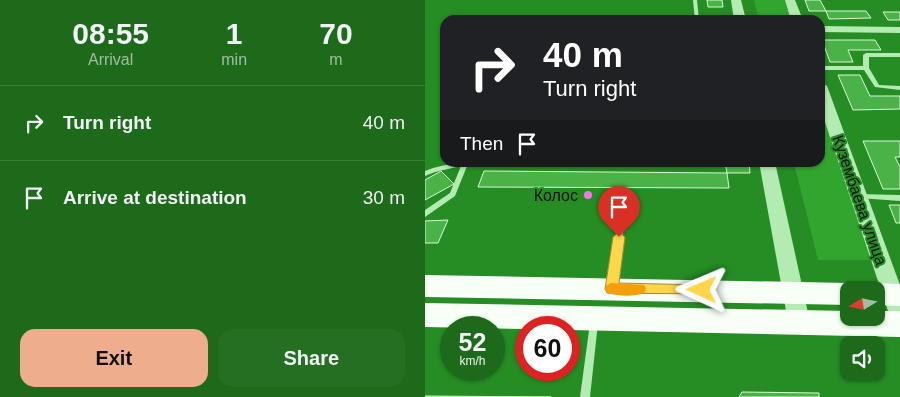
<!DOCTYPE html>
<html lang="en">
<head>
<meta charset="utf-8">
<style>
  :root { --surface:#1c6a1a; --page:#256f23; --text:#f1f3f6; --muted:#a0bfa2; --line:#3a7d39; --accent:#eead8d }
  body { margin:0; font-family:Arial,sans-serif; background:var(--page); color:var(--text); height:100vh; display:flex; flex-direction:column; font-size:19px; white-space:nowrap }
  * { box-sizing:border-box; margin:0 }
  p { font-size:16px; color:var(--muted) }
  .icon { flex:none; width:28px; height:28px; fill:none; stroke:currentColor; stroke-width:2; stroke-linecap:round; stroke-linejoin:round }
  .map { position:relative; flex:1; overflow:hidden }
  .drawer { display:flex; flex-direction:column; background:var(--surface); width:425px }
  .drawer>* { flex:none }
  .guide { position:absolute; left:15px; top:15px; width:385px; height:152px; border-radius:15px; box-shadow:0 1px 4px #0004; background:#202124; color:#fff; overflow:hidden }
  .needle { width:32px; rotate:260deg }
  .controls { position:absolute; left:415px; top:281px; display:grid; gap:10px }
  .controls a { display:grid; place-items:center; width:45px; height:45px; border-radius:10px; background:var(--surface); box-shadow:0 1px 4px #0004; font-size:25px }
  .speed { position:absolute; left:15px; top:316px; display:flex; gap:10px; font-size:25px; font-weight:700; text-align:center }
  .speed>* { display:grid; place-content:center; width:65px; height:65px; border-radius:50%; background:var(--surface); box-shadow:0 1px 4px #0004; line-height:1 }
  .speed small { font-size:12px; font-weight:400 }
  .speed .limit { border:8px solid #d22; background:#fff; color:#111 }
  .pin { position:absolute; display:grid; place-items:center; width:42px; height:42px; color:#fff; margin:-51px -21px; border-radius:50% 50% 50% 0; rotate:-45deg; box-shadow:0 0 5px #0007 }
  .pin .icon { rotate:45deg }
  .me { position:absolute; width:55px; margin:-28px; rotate:271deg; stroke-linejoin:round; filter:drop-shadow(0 0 4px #0008) }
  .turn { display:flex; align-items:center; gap:18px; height:105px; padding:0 20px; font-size:22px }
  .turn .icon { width:65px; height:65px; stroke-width:2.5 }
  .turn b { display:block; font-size:35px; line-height:42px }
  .then { display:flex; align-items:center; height:48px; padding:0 20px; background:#0003; gap:10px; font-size:19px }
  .eta { display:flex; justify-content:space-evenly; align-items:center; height:85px; text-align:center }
  .eta b { font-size:30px; font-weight:600; line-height:35px }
  .button { display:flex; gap:10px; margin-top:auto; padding:10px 20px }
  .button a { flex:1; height:58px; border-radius:15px; background:var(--accent); color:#111; font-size:20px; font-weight:600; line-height:58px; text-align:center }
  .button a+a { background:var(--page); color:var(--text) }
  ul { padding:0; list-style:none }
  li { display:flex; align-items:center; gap:15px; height:75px; padding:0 20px; border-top:1px solid var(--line) }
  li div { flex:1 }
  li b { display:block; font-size:19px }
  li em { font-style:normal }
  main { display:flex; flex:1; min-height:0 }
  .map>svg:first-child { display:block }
  .green { fill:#31a52d }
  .building { fill:#4ab247; stroke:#d8f8d7 }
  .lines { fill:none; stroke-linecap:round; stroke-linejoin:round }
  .service { fill:#b4ebb2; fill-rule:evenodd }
  .minor { fill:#b4ebb2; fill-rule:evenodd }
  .tertiary { fill:#b4ebb2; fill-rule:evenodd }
  .primary { fill:#f7fff7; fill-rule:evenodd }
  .route { fill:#ffd54a; stroke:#a68a30 }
  .slow { fill:#f59e0b }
  .poi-dot { fill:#f775e6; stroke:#258d23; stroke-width:2 }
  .labels { text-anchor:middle; stroke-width:4; stroke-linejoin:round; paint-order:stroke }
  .poi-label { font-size:16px; fill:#111; stroke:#258d23; text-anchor:end }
  .street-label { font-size:16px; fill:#111; stroke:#258d23 }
</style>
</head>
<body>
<main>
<section class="drawer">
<div class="eta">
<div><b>08:55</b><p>Arrival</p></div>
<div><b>1</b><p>min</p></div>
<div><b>70</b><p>m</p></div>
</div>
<ul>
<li><svg class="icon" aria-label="right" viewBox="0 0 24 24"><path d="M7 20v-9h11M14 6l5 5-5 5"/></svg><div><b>Turn right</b></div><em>40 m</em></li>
<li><svg class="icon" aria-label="arrive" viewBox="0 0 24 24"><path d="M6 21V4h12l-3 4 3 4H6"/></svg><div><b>Arrive at destination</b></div><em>30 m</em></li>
</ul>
<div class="button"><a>Exit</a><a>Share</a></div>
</section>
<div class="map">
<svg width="475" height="397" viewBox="0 0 475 397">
  <rect width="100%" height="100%" fill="#258d23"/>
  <path class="green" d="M 329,0 L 364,0 L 371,20 L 334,20 Z
    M 395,87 L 453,260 L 393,260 L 369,163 L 395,162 Z"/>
  <path class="building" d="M 282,0 L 297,0 L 298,7 L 283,7 Z
    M 380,0 L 395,0 L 401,11 L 384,11 Z
    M 401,11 L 441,11 L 446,18 L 404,19 Z
    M 458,12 L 475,12 L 475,20 L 463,20 Z
    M 283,17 L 300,17 L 300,20 L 284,20 Z
    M 397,40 L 450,40 L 456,50 L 423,50 L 428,62 L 405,62 Z
    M 413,75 L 435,75 L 445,96 L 475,96 L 475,109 L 428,110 Z
    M 438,141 L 475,141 L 475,157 L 470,157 L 475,167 L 475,189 L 458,189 Z
    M 300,162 L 324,162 L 325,173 L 302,173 Z
    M 16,171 L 29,184 L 0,200 L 0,180 Z
    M 59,171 L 302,173 L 304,188 L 53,187 Z
    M 464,205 L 475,205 L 475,223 L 471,223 Z
    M 23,220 L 13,243 L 0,243 L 0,221 Z
    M 317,392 L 394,393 L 394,397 L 314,397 Z
    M 0,396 L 126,397 L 0,397 Z"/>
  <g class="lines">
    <path class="service" d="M 268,0 L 272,0 L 274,20 L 270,20 Z
      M 475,53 L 475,57 L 444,57 L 444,68 L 454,85 L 475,86 L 475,90 L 450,87 L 439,70 L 395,70 L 395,66 L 438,66 L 438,55 L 441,53 Z
      M 33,162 L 282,162 L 279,164 L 42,166 L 30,196 L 0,217 L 0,210 L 25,193 L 36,166 L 10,172 L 0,176 L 0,171 L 8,168 Z
      M 432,194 L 475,195 L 475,201 L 434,198 L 431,196 Z
      M 199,200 L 202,203 L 191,286 L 190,288 L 187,289 L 184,288 L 183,286 L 196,203 Z
      M 169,319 L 172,320 L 173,323 L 165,397 L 155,397 L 165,323 L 166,320 Z"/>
    <path class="minor" d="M 395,26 L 475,27 L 475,33 L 395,32 Z"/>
    <path class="tertiary" d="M 306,0 L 316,0 L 321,20 L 309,20 Z
      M 360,0 L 370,0 L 378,20 L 366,20 Z
      M 395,82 L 402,86 L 475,285 L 475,323 L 467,321 L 464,314 L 395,107 Z
      M 334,162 L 350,162 L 385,322 L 382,329 L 374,332 L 366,329 L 363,322 Z"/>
    <path class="primary" d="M 0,275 L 424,283 L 433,286 L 435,290 L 424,290 L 424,305 L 0,297 Z
      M 451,283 L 475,284 L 475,306 L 451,305 L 451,290 L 440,290 L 442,286 Z
      M 0,303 L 424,311 L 424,318 L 451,318 L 451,311 L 475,311 L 475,337 L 144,330 L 144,328 L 101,329 L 0,327 Z"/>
  </g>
  <path class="route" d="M 194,232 L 200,237 L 194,283 L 277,285 L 282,286 L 284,290 L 282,294 L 182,293 L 180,289 L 188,237 Z"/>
  <path class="slow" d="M 186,283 L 219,285 L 221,289 L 219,293 C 209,297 192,296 182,293 L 180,289 L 182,285 Z"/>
  <circle class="poi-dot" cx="163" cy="195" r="5"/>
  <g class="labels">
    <g class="poi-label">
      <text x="153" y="201">Колос</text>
    </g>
    <g class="street-label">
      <text transform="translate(435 200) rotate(71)" y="6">Кузембаева улица</text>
    </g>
  </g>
</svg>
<div class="controls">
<a><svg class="needle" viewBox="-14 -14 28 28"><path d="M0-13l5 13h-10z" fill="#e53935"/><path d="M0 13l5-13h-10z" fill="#a0bfa2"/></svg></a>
<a><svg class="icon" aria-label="sound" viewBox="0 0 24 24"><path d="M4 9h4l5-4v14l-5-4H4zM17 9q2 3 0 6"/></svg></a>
</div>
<div class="speed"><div>52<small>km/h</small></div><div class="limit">60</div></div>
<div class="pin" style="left:194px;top:237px;background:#d93025"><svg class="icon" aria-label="arrive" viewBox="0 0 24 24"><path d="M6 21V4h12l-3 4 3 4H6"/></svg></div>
<svg class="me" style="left:277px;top:290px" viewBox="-20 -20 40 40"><path d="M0-17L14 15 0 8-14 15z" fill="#ffd54a" stroke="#fff" stroke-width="4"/></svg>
<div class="guide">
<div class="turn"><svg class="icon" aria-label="right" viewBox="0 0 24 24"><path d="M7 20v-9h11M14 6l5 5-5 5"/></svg><div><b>40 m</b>Turn right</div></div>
<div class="then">Then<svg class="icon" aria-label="arrive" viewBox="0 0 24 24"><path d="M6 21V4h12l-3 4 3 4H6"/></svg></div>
</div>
</div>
</main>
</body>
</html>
